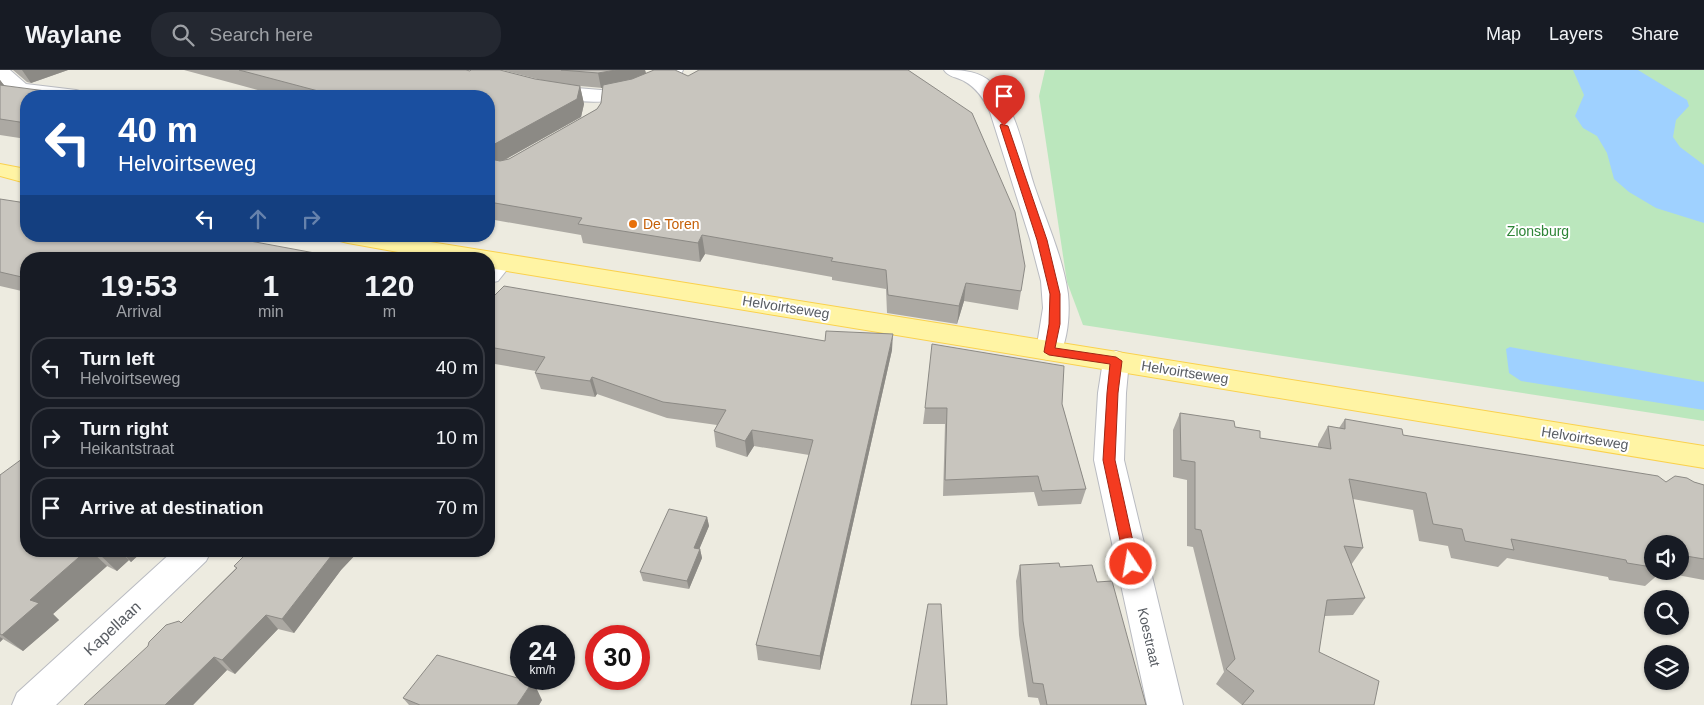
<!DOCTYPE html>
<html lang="en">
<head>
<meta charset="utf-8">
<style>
  :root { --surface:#171b24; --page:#242831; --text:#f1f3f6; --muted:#9ea1a6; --line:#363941 }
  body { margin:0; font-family:Arial,sans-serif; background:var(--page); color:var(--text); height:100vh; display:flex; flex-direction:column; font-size:19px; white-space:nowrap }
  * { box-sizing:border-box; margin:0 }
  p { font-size:16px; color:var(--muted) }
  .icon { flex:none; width:28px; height:28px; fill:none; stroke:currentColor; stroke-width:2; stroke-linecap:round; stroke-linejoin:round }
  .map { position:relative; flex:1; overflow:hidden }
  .side { position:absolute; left:20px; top:182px; width:475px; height:305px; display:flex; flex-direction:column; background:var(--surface); border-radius:20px; box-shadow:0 1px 4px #0004 }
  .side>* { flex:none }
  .guide { position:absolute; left:20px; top:20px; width:475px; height:152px; border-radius:20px; box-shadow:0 1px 4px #0004; background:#1a4fa0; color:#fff; overflow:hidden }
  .tools { position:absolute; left:1644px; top:465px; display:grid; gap:10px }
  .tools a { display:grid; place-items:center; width:45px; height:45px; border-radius:50%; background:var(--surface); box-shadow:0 1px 4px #0004; font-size:25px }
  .speed { position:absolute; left:510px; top:555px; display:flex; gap:10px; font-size:25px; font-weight:700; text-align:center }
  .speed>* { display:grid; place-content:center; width:65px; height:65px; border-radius:50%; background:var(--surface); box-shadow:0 1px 4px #0004; line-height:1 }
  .speed small { font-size:12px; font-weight:400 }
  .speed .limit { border:8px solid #d22; background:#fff; color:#111 }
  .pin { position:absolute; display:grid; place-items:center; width:42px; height:42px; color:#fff; margin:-51px -21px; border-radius:50% 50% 50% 0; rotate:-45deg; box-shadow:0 0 5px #0007 }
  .pin .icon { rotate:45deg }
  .me { position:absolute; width:55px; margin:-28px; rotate:348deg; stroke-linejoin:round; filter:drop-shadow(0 0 4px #0008) }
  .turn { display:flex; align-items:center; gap:18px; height:105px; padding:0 15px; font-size:22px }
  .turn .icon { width:65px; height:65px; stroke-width:2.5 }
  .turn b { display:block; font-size:35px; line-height:42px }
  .lanes { display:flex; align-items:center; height:48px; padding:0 15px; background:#0003; justify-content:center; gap:25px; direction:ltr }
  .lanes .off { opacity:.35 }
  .eta { display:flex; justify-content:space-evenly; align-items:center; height:85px; text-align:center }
  .eta b { font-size:30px; font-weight:700; line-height:35px }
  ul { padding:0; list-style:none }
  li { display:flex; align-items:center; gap:15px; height:62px; margin:0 10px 8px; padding:0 5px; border:2px solid var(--line); border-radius:20px }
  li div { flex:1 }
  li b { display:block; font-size:19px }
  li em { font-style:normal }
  header { display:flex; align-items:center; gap:30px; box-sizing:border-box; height:70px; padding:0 25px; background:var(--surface); border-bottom:1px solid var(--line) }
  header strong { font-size:24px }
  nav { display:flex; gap:28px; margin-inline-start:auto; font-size:18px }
  .search { width:350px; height:45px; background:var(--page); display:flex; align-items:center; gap:12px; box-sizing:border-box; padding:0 18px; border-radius:20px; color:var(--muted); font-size:19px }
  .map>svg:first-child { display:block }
  .green { fill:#bbe7bd }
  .water { fill:#9fd1ff }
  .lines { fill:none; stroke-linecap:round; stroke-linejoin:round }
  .minor-casing { stroke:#b9bbc1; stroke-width:2 }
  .major-casing { stroke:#fad14d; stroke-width:2 }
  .minor { fill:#fff; fill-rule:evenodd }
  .major { fill:#fff4a4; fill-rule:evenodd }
  .wall { fill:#aca9a3; fill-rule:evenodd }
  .shaded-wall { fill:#8c8a85 }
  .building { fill:#c8c5be; stroke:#8c8a85 }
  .route { fill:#f43b20; stroke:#9f2615 }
  .food-dot { fill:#e8710a; stroke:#fff; stroke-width:2 }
  .labels { text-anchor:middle; stroke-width:4; stroke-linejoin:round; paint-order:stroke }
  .food-label { font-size:14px; fill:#c56008; stroke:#fff; text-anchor:start }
  .park-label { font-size:14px; fill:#2e8537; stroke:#fff }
  .street-label { font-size:14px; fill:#595d63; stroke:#fff }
  .near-street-label { font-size:16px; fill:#595d63; stroke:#fff }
</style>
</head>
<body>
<header>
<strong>Waylane</strong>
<div class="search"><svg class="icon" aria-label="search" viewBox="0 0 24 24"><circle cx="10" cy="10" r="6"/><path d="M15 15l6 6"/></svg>Search here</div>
<nav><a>Map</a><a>Layers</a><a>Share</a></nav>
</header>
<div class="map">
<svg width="1704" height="635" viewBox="0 0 1704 635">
  <rect width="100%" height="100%" fill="#edebe0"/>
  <path class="green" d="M 1045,0 L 1704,0 L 1704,351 L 1083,255 L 1067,212 L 1039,26 Z"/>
  <path class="water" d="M 1573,0 L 1638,0 L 1687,30 L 1689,36 L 1676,50 L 1673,67 L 1680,77 L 1704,95 L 1704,153 L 1656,138 L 1629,122 L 1614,109 L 1607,83 L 1597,66 L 1583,58 L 1575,46 L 1584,25 Z
    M 1510,277 L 1704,312 L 1704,340 L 1521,311 L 1509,303 L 1506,279 Z"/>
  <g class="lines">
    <g class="minor-casing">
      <path id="minor" d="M 0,0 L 10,0 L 26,14 L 76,20 L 83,22 L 86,26 L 20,25 L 13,23 L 0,11 Z
        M 463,0 L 494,0 L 564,17 L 601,20 L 626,16 L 660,0 L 683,0 L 681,4 C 660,15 640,26 617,30 C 566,38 514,17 465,4 Z
        M 944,0 C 959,0 974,0 987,9 C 1017,33 1023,81 1034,115 C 1046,151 1063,187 1068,224 C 1070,244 1068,271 1058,288 L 1049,290 L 1040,288 L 1036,281 L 1043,238 L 1041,211 L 1030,169 L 990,42 C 984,29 977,18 964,11 C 957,7 948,7 944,0 Z
        M 501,184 L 510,187 L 513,192 L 498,211 L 489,213 L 489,190 L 492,187 Z
        M 1116,281 L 1125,284 L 1129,291 L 1126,323 L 1124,390 L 1183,635 L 1147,635 L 1094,390 L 1098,323 L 1103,291 L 1107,284 Z
        M 173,481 L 211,481 L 206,491 L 56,635 L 12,635 L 17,623 Z"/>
    </g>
    <g class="major-casing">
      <path id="major" d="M 0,94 L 26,99 L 26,113 L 0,106 Z
        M 336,166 L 393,166 L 1704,376 L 1704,398 L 489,198 L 489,189 L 437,189 L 348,173 L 340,171 Z"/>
    </g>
    <use href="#minor" class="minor"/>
    <use href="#major" class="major"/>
  </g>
  <path class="wall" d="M 13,0 L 68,0 L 31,13 L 27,12 Z
    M 184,0 L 466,0 L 549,12 L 502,0 L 645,0 L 646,3 L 1021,221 L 1018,240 L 964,231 L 957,254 L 887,243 L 886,219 L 832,210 L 832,207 L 705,184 L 700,192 L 583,173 L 581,165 L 489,149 L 489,26 L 280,26 ZM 580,16 L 603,18 L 601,33 L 597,39 L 509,89 L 505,90 L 581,47 L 584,34 Z
    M 0,10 L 4,15 L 26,26 L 26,69 L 0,65 Z
    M 0,129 L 26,189 L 26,222 L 0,216 Z
    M 489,231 L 825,271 L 892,280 L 820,600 L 758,590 L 756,575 L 809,385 L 754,376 L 747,387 L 716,377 L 714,361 L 717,355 L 667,348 L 597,324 L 595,327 L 541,319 L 535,303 L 536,301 L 489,293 Z
    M 1062,334 L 1086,419 L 1081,434 L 1038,436 L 1034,422 L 943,426 L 945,354 L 923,354 L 925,338 Z
    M 1180,343 L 1235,357 L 1260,368 L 1318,377 L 1318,374 L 1328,356 L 1339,358 L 1345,349 L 1403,365 L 1666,412 L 1694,412 L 1704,415 L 1704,510 L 1661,502 L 1645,516 L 1609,510 L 1608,507 L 1507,488 L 1498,497 L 1451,488 L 1448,476 L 1419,471 L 1413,440 L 1353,429 L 1363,478 L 1351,495 L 1365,528 L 1353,545 L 1325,546 L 1242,635 L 1216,614 L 1224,602 L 1193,477 L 1187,476 L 1187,410 L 1173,407 L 1173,360 ZM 1652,474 L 1680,474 L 1680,501 L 1652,501 Z
    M 0,405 L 26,481 L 143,481 L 131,492 L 129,490 L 117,501 L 107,496 L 53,544 L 59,550 L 23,581 L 3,569 L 0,572 Z
    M 707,447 L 709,456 L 699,479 L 700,479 L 702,488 L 689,519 L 643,511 L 640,502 Z
    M 249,481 L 359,481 L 341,500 L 294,563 L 278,559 L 235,604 L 227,600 L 193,635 L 181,553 L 236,498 L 234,496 Z
    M 1020,495 L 1060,497 L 1097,512 L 1146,635 L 1040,635 L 1038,628 L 1028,627 L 1019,565 L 1016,511 Z
    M 403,628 L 542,630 L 539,635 L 409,635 Z"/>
  <path class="shaded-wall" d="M 22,0 L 68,0 L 31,13 Z
    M 616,0 L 645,0 L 646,4 L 625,14 L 601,18 L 598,3 Z
    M 0,10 L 8,21 L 0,23 Z
    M 580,16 L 584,34 L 581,47 L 497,94 L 493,100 L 489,86 L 489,80 L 491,76 Z
    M 702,165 L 705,184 L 700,192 L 698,173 Z
    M 966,213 L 964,231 L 957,254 L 959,236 Z
    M 893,264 L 892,280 L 820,600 L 820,586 Z
    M 592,307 L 597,324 L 595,327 L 590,311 Z
    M 752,360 L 754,376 L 747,387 L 745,371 Z
    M 707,447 L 709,456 L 696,487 L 694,478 Z
    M 700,479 L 702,488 L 689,519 L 687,511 Z
    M 86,481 L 91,481 L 107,496 L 53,544 L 59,550 L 23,581 L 2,565 L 30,530 Z
    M 102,481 L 119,481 L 129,490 L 117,501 L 99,484 Z
    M 121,481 L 143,481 L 131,492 Z
    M 335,481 L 359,481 L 341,500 L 294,563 L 282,549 Z
    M 266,545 L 278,559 L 235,604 L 222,590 Z
    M 0,567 L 3,569 L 0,572 Z
    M 214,587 L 227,600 L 193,635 L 165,635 Z
    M 533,611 L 542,630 L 539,635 L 517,635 Z"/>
  <path class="building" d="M 239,0 L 466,0 L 470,1 L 471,0 L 500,0 L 535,9 L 580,16 L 577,29 L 491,76 L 489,80 L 489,26 L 337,26 Z
    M 561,0 L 616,0 L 598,3 Z
    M 654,0 L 675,0 L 688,6 L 699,0 L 908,0 L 972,43 L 1015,142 L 1025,196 L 1021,221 L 966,213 L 959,236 L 888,225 L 886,200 L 831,191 L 833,188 L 702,165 L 698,173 L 578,154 L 582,148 L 489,132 L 489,85 L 490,89 L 500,91 L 509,89 L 597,39 L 601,33 L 603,15 L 632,9 Z
    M 0,15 L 84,26 L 26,26 L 26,53 L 0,49 Z
    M 0,129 L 26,133 L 26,166 L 223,166 L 347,189 L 26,189 L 26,208 L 0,202 Z
    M 504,216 L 825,271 L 826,261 L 893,264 L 820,586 L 756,575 L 813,370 L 752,360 L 745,371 L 714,361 L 726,340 L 663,332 L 592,307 L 590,311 L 535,303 L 545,287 L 489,277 L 489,231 Z
    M 932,274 L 1064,296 L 1062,334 L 1086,419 L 1042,421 L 1038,406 L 945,410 L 947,338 L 925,338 Z
    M 1180,343 L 1234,351 L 1235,357 L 1260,361 L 1260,368 L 1331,379 L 1328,356 L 1345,359 L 1345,349 L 1402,359 L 1403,365 L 1658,406 L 1666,412 L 1675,406 L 1687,408 L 1694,412 L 1704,415 L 1704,489 L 1680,485 L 1680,474 L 1652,474 L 1652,497 L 1627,493 L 1626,490 L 1511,469 L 1514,480 L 1465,471 L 1462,459 L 1433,454 L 1426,423 L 1349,409 L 1363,478 L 1344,476 L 1365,528 L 1327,530 L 1319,582 L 1379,611 L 1374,635 L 1242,635 L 1254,621 L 1226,599 L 1235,589 L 1201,460 L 1195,459 L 1195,392 L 1181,390 Z
    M 26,386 L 26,481 L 86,481 L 30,530 L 39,533 L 2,565 L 0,564 L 0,405 Z
    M 669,439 L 707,447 L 694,478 L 700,479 L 687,511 L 640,502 Z
    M 93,481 L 102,481 L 99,484 Z
    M 249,481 L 335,481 L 282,549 L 266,545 L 222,590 L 214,587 L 165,635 L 84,635 L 148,576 L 149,572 L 166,555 L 179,551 L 181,553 L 237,498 L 234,496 Z
    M 1059,493 L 1060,497 L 1092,495 L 1097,512 L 1112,511 L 1146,635 L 1047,635 L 1043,614 L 1033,613 L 1023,551 L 1020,495 Z
    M 928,534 L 941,534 L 947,635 L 911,635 Z
    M 437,585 L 521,609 L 533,611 L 517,635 L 420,635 L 403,628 Z"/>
  <path class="route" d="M 1001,54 L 1008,56 L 1047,170 L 1060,224 L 1060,254 L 1055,278 L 1116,287 L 1122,291 L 1118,323 L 1115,390 L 1138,494 L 1136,498 L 1131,500 L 1127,498 L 1125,494 L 1103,390 L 1107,323 L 1110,294 L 1049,285 L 1044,282 L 1049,254 L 1050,224 L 1037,170 L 1000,56 Z"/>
  <circle class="food-dot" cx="633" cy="154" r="5"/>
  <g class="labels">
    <g class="food-label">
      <text x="643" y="159">De Toren</text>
    </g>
    <g class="park-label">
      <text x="1538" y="166">Zionsburg</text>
    </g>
    <g class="street-label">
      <text transform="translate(786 237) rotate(9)" y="5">Helvoirtseweg</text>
      <text transform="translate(1185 302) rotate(9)" y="5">Helvoirtseweg</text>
      <text transform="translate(1585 368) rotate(9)" y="5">Helvoirtseweg</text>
      <text transform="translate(1149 567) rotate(77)" y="5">Koestraat</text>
    </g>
    <g class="near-street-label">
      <text transform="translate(112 558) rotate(-43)" y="6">Kapellaan</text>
    </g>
  </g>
</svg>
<div class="tools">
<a><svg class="icon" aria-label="sound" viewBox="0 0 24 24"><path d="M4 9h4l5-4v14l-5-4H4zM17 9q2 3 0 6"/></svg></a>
<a><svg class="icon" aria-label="search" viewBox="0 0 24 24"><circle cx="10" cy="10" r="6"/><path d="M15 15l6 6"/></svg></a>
<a><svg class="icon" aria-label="layers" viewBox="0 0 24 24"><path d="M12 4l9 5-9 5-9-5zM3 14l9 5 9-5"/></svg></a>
</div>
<div class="speed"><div>24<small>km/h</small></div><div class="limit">30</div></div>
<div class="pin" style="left:1004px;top:56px;background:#d93025"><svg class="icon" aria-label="arrive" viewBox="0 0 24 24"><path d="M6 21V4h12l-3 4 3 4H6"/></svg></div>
<svg class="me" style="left:1131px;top:494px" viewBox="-20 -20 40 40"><circle r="17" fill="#f43b20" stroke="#fff" stroke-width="3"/><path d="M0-11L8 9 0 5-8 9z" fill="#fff"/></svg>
<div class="guide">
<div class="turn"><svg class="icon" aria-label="left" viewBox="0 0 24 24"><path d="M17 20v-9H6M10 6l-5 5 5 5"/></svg><div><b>40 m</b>Helvoirtseweg</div></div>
<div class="lanes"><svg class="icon" aria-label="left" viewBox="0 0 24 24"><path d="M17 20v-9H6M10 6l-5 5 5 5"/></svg><svg class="icon off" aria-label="ahead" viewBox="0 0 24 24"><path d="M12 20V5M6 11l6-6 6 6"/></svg><svg class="icon off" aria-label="right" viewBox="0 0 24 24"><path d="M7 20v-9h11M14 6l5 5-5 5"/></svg></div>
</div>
<section class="side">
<div class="eta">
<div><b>19:53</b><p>Arrival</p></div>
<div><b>1</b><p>min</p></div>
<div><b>120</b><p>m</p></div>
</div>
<ul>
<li><svg class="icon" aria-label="left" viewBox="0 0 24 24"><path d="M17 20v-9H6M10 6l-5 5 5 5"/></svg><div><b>Turn left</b><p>Helvoirtseweg</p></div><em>40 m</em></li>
<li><svg class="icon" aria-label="right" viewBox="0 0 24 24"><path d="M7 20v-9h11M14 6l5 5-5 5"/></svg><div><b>Turn right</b><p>Heikantstraat</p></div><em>10 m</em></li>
<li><svg class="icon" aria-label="arrive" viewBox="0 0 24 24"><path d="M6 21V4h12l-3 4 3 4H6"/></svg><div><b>Arrive at destination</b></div><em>70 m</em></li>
</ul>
</section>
</div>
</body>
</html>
